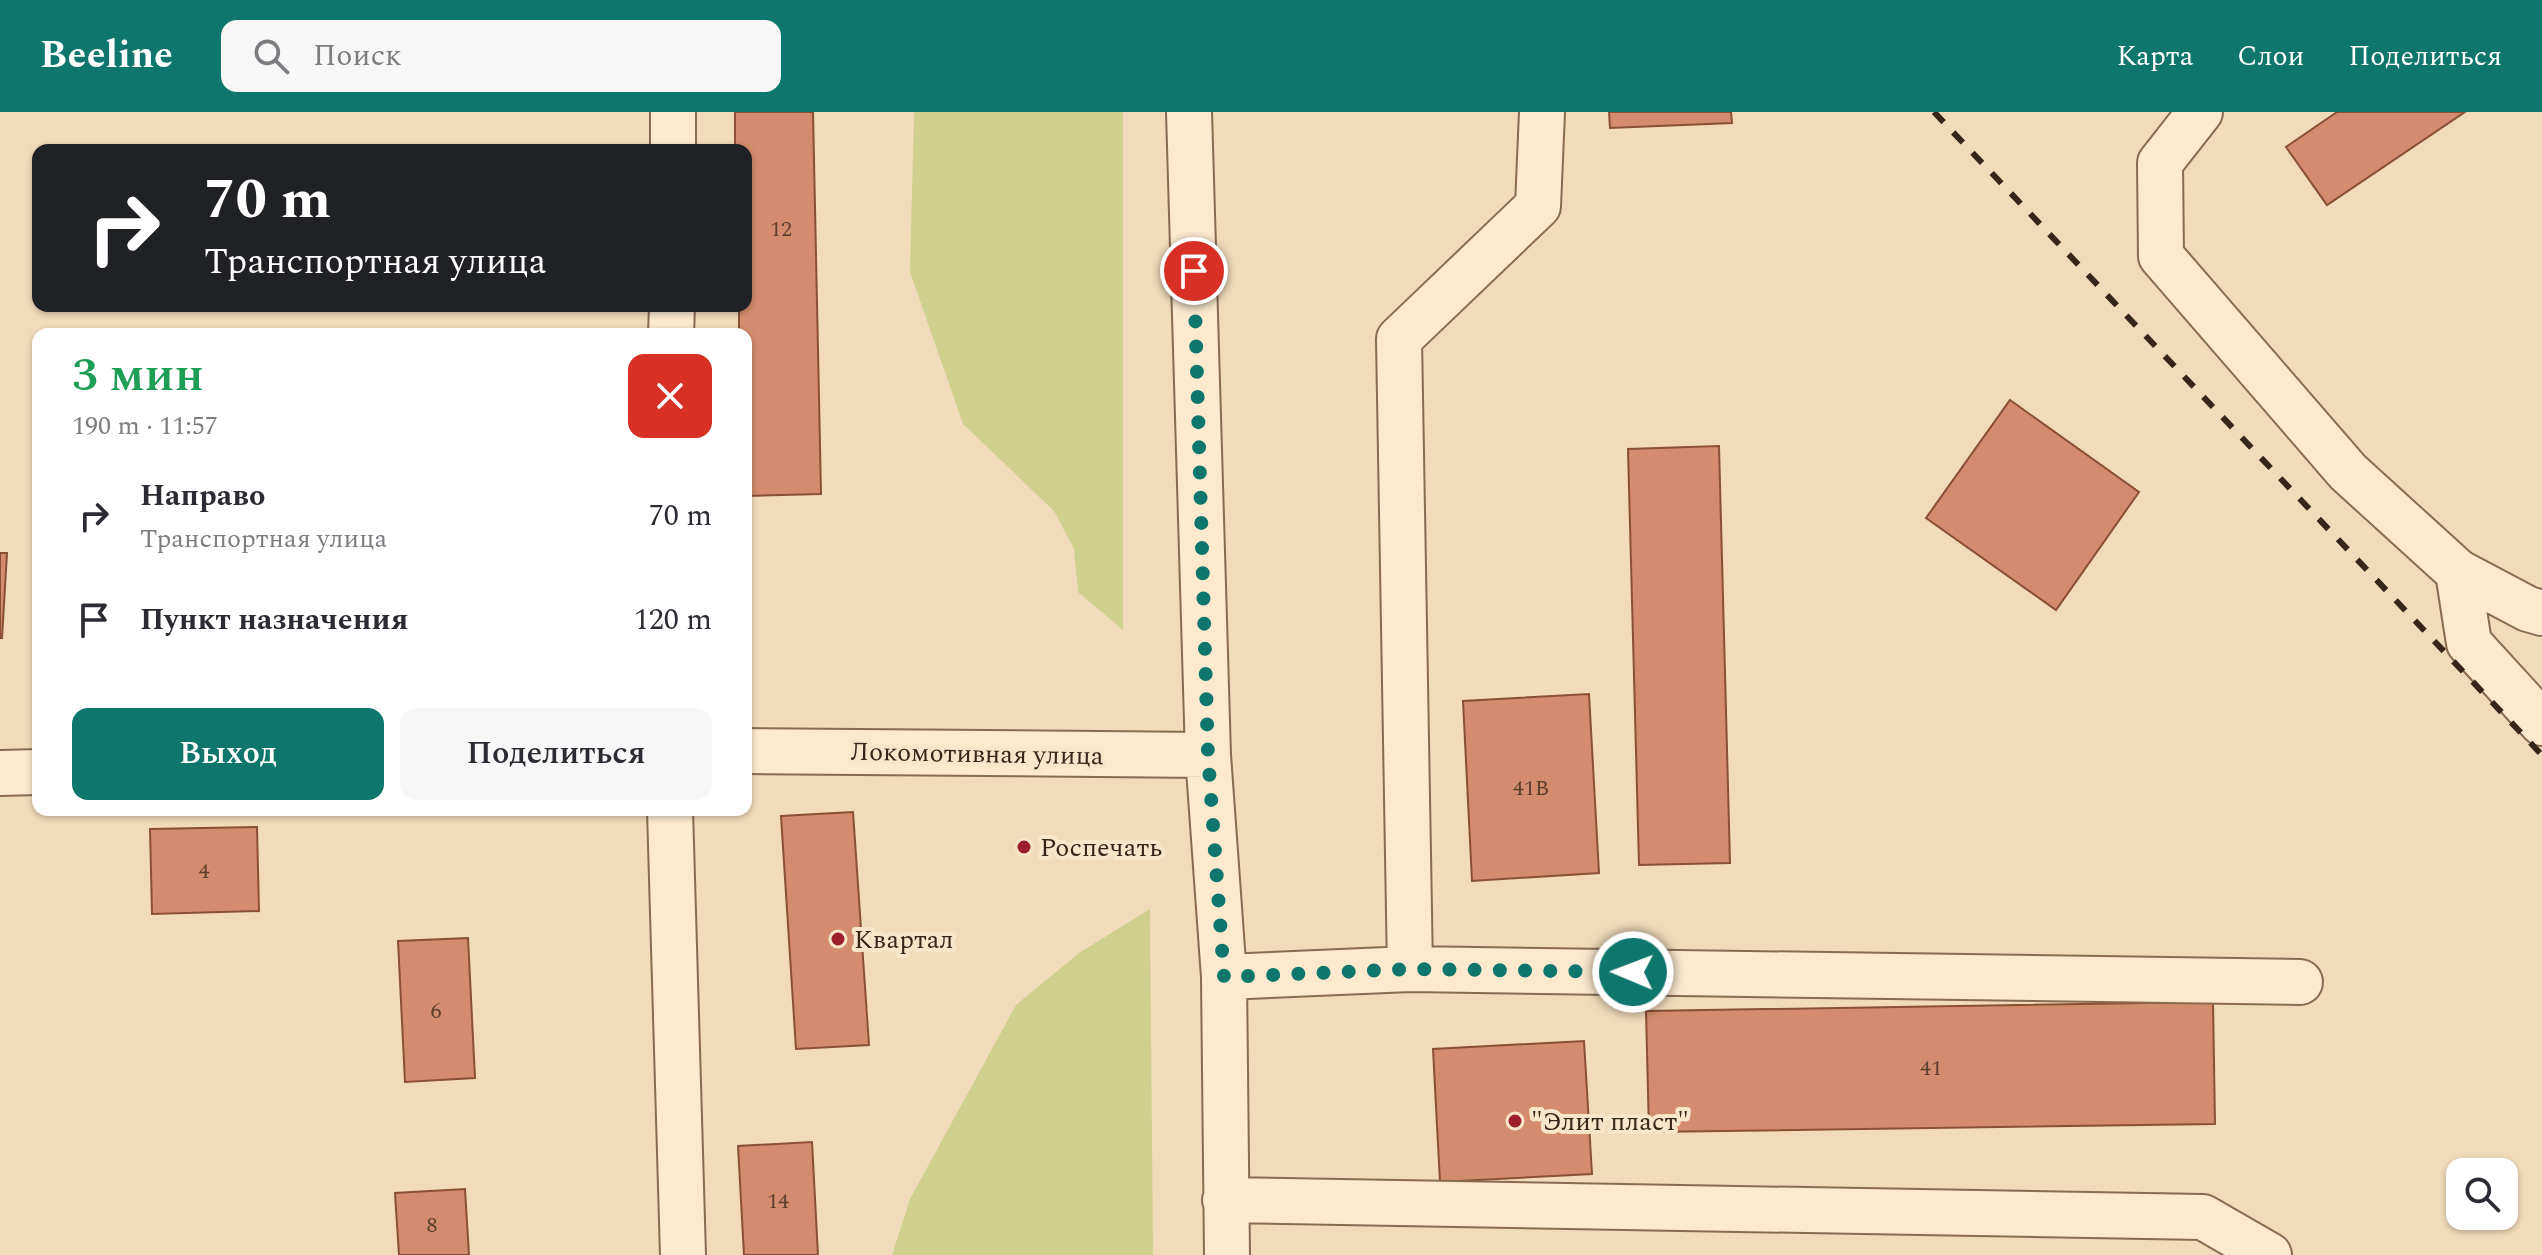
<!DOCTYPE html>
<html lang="ru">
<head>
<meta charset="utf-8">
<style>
  :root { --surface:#fff; --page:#f7f7f7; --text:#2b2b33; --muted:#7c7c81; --accent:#0f766e }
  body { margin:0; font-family:Spectral,serif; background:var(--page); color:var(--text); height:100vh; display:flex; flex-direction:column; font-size:30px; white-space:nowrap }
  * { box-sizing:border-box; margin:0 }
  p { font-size:26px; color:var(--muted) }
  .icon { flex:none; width:44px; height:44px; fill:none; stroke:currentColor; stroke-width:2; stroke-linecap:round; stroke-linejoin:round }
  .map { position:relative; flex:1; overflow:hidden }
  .details { position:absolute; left:32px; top:216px; width:720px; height:488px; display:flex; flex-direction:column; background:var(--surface); border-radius:16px; box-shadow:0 2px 6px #0004 }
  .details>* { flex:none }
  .guide { position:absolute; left:32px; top:32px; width:720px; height:168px; border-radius:16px; box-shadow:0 2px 6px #0004; background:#202124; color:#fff; overflow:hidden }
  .fabs { position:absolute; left:2446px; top:1046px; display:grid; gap:16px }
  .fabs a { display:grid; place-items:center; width:72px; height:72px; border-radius:16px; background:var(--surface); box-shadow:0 2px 6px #0004; font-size:40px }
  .pin { position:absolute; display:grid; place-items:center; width:68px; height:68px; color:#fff; margin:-34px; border:4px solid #fff; border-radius:50%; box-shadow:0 2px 8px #0007 }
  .me { position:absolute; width:88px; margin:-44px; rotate:271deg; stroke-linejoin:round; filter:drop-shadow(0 0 6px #0008) }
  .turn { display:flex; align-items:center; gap:28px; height:168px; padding:0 40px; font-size:36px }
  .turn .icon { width:104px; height:104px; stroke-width:2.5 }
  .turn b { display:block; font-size:56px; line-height:68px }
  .round { display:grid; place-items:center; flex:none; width:84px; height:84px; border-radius:16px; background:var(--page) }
  .head { display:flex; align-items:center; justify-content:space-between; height:136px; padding:0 40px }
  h1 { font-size:48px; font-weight:600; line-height:60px; color:#1e9e55 }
  .cta { display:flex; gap:16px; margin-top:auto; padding:16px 40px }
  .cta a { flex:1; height:92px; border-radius:16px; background:var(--accent); color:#fff; font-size:32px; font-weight:600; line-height:92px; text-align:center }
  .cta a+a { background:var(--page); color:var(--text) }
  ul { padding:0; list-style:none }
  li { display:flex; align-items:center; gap:24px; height:104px; padding:0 40px }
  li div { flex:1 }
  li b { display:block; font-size:30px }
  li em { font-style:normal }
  header { display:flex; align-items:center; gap:48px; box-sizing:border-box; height:112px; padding:0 40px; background:var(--accent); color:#fff }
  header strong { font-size:38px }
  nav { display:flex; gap:44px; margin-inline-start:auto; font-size:28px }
  .search { width:560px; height:72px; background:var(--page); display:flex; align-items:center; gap:20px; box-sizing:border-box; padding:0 28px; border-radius:16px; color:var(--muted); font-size:30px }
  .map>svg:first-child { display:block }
  .green { fill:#cfd08e }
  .building { fill:#d38c6d; stroke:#8a4f37; stroke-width:2 }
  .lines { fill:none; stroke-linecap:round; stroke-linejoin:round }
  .minor-casing { stroke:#896a53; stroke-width:48 }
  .minor { stroke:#fce9ce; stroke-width:44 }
  .rail { stroke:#37251a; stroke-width:6; stroke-dasharray:14 14; stroke-linecap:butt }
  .route { stroke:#0f766e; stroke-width:14; stroke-dasharray:0 25.2 }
  .poi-dot { fill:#9d1e2d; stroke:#f8e6ca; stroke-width:3 }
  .labels { text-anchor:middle; stroke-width:8; stroke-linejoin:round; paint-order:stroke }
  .number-label { font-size:22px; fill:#5e3f2f }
  .street-label { font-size:26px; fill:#37251a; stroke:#f8e6ca }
  .poi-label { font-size:26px; fill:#37251a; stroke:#f8e6ca; text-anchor:start }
</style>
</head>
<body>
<header>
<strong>Beeline</strong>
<div class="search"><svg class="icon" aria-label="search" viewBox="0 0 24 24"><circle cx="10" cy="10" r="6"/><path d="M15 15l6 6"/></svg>Поиск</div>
<nav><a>Карта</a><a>Слои</a><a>Поделиться</a></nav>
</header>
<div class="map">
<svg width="2542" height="1143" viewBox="0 0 2542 1143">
  <rect width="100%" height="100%" fill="#f1dbba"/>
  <path class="green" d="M 914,0 L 1123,0 L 1123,518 L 1078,480 L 1074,437 L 1054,399 L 963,312 L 910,160 Z
    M 1150,797 L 1153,1143 L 892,1143 L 910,1087 L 1016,893 L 1079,841 Z"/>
  <path class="building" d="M 735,0 L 813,0 L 821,382 L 746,384 L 746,222 L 739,222 L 739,194 L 746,194 L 746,38 L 735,38 Z
    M 1609,0 L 1731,0 L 1732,11 L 1610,16 Z
    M 2337,0 L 2465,0 L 2327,93 L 2286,35 Z
    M 2010,288 L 2139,380 L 2056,498 L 1926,406 Z
    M 1719,334 L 1730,751 L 1639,753 L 1628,337 Z
    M 0,441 L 7,441 L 2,526 L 0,526 Z
    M 1589,582 L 1599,761 L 1472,769 L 1463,589 Z
    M 853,700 L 869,933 L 796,937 L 781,704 Z
    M 257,715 L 259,799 L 152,802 L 150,717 Z
    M 468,826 L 475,966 L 405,970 L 398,829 Z
    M 2213,890 L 2215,1012 L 1649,1020 L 1646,899 Z
    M 1584,929 L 1592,1062 L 1440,1070 L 1433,937 Z
    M 812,1030 L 818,1143 L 744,1143 L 738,1034 Z
    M 465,1077 L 469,1143 L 399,1143 L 395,1081 Z"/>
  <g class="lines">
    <g class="minor-casing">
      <path id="minor" d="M 1189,0 L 1208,643 L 1224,865 L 1227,1143
        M 2200,0 L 2160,51 L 2161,144 L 2348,360 L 2458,460 L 2469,531 L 2542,611
        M 673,38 L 673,0
        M 671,222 L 672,194
        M 2458,460 L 2528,497 L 2542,501
        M 746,639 L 1208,643
        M 0,661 L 38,660
        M 670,698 L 683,1143
        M 1410,857 L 1399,227 L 1538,94 L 1542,0
        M 1224,865 L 1410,857 L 2300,870
        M 1225,1088 L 2203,1105 L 2269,1143"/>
    </g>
    <use href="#minor" class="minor"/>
    <path class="rail" d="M 1934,0 L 2542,643"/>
  </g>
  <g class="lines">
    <path class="route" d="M 1194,159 L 1208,643 L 1224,865 L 1410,857 L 1633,860"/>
  </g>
  <g class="poi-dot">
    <circle cx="1024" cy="735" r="8"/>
    <circle cx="838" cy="827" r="8"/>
    <circle cx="1515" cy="1009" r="8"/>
  </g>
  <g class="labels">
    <g class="number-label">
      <text x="781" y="124">12</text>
      <text x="1531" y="683">41В</text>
      <text x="204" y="766">4</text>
      <text x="436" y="906">6</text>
      <text x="1931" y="963">41</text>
      <text x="778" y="1096">14</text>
      <text x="432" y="1120">8</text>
    </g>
    <g class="street-label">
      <text transform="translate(977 641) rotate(1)" y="9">Локомотивная улица</text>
    </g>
    <g class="poi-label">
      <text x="1040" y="744">Роспечать</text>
      <text x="854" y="836">Квартал</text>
      <text x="1531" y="1018">"Элит пласт"</text>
    </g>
  </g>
</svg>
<div class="fabs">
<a><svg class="icon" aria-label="search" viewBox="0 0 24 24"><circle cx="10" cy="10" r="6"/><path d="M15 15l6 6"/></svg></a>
</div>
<div class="pin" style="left:1194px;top:159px;background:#d93025"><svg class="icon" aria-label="arrive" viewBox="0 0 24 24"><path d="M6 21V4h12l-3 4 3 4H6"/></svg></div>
<svg class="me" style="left:1633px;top:860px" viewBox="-20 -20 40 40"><circle r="17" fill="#0f766e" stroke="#fff" stroke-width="3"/><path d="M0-11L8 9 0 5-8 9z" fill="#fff"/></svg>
<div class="guide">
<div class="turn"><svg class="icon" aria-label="right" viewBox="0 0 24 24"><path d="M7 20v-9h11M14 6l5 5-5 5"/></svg><div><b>70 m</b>Транспортная улица</div></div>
</div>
<section class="details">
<div class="head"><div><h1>3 мин</h1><p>190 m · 11:57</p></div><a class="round" style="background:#d93025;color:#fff"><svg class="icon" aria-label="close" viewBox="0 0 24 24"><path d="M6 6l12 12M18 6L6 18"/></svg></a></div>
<ul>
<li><svg class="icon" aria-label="right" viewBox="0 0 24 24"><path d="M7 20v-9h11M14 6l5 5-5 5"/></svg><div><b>Направо</b><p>Транспортная улица</p></div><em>70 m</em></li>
<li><svg class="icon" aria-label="arrive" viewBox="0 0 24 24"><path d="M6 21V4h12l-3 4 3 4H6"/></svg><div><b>Пункт назначения</b></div><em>120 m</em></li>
</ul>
<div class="cta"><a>Выход</a><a>Поделиться</a></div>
</section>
</div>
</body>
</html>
